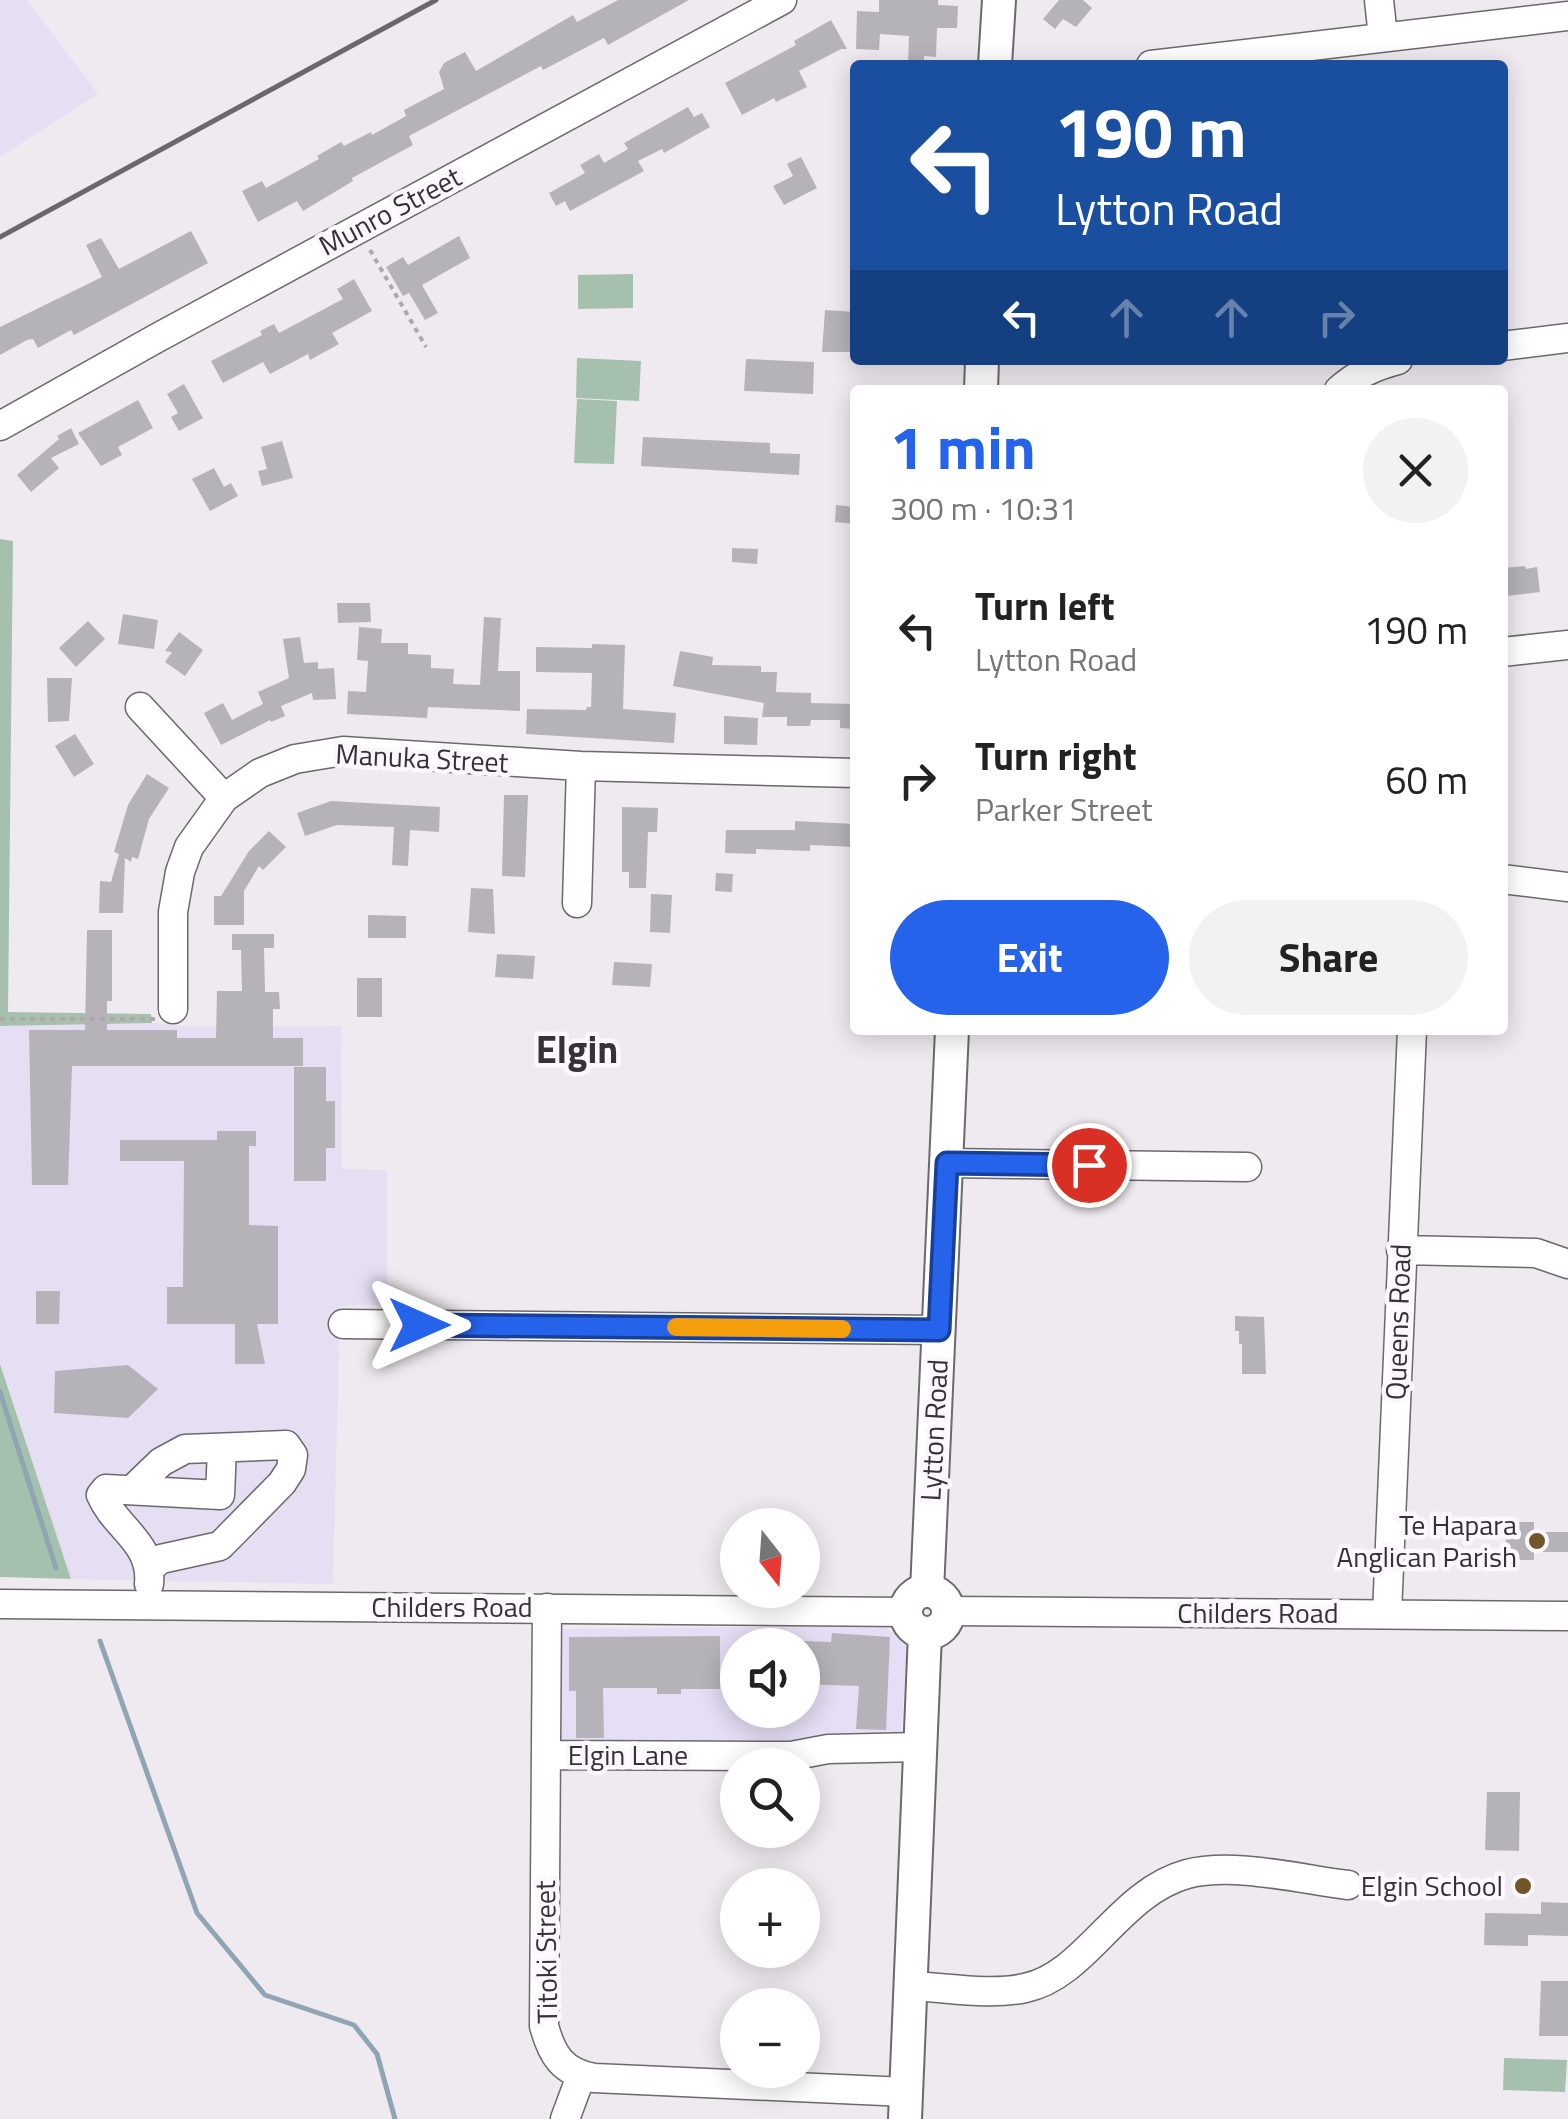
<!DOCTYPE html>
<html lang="en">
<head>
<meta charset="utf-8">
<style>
  :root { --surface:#fff; --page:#f2f2f2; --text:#222; --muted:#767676; --accent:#2563eb }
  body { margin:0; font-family:"Titillium Web",sans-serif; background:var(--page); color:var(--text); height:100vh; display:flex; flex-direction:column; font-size:38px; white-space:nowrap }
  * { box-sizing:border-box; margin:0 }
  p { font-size:32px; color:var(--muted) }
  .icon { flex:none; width:55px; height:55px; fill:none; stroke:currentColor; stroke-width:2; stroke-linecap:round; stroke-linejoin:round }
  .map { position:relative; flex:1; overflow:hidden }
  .panel { position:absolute; left:850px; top:385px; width:658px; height:650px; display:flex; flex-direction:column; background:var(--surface); border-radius:10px; box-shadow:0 5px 25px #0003 }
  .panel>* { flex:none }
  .guide { position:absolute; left:850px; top:60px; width:658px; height:305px; border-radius:10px; box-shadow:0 5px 25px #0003; background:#1a4fa0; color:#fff; overflow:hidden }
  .needle { width:65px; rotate:163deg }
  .controls { position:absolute; left:720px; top:1508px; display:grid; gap:20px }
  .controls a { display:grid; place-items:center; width:100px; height:100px; border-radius:50%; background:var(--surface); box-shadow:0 5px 25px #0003; font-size:50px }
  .pin { position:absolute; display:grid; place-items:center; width:85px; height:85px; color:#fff; margin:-42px; border:5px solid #fff; border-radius:50%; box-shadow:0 2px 10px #0007 }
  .me { position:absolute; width:110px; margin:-55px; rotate:90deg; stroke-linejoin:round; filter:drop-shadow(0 0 8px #0008) }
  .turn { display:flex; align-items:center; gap:35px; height:210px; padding:0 40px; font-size:45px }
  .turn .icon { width:130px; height:130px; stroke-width:2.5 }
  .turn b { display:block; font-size:70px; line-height:85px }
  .lanes { display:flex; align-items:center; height:95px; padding:0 40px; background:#0003; justify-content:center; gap:50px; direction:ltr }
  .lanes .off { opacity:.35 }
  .round { display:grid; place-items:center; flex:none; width:105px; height:105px; border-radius:52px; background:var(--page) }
  .headline { display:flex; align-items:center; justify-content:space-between; height:170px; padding:0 40px }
  h1 { font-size:60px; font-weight:700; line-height:75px; color:var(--accent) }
  .cta { display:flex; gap:20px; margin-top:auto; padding:20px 40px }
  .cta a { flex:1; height:115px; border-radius:60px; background:var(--accent); color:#fff; font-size:40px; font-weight:700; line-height:115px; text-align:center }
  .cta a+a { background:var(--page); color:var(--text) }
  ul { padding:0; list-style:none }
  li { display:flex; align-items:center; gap:30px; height:150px; padding:0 40px }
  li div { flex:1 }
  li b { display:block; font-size:38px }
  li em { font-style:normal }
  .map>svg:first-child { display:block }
  .commercial { fill:#e5def4; fill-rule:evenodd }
  .industrial { fill:#e6def3 }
  .green { fill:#a5c1ae }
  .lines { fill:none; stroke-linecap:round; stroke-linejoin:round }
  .stream { stroke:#90a5b4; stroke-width:5 }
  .building { fill:#b6b3b8 }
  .minor-casing { stroke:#6c686c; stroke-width:31 }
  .major-casing { stroke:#6c686c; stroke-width:36 }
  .path { stroke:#aca8ac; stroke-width:4; stroke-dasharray:5 5; stroke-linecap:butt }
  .minor { stroke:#fff; stroke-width:28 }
  .major { stroke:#fff; stroke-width:32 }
  .rail { stroke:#6b686b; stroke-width:5 }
  .route-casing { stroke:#184099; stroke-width:25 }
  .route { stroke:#2563eb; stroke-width:18 }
  .slow { stroke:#f59e0b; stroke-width:18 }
  .poi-dot { fill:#715628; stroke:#fcf7fc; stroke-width:4 }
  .labels { text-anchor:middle; stroke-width:9; stroke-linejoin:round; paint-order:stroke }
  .street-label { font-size:28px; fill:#343234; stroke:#fcf7fc }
  .poi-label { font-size:28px; fill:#343234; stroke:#fcf7fc; text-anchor:end }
  .district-label { font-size:38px; font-weight:bold; fill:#363236; stroke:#fcf7fc }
</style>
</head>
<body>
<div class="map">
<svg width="1568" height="2119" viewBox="0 0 1568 2119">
  <rect width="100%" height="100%" fill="#efeaef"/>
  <path class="commercial" d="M 885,1626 L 907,1646 L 900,1741 L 557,1751 L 555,1629 ZM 738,1645 L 802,1645 L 802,1710 L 738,1710 Z"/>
  <path class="industrial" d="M 0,0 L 27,0 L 98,94 L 0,157 Z
    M 152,1023 L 191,1027 L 341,1026 L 342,1169 L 387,1170 L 387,1305 L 340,1306 L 333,1584 L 71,1579 L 0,1364 L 0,1026 Z"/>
  <path class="green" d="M 633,274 L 633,308 L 578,309 L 578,275 Z
    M 577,358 L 641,361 L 639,401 L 576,398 Z
    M 577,399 L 617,401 L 614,464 L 574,463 Z
    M 0,539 L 13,541 L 8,1012 L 151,1014 L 152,1023 L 0,1026 Z
    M 0,1364 L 71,1579 L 0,1577 Z
    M 1504,2058 L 1567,2060 L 1565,2092 L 1503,2090 Z"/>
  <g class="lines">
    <path class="stream" d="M 0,1392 L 56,1568
      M 100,1641 L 197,1913 L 265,1995 L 354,2025 L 377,2054 L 395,2119"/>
  </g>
  <path class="building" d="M 618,0 L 689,0 L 608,45 L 604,38 L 543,70 L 541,66 L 409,136 L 413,145 L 352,178 L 353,181 L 303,211 L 297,201 L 258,222 L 242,191 L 262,181 L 266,188 L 319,159 L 317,156 L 341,142 L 344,146 L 371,132 L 372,135 L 406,116 L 404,110 L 444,89 L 439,72 L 444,63 L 465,52 L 476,71 L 573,15 L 577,22 Z
    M 879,0 L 938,0 L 938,5 L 958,6 L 957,28 L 937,28 L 936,57 L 924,56 L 924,64 L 908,63 L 909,36 L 880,34 L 879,50 L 856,49 L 857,11 L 879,12 Z
    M 1059,0 L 1083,0 L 1092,8 L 1076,27 L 1063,19 L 1055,29 L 1043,19 Z
    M 831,20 L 847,49 L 841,49 L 799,71 L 807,87 L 776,102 L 774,98 L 742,115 L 725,83 L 796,45 L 794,41 Z
    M 688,107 L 694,117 L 702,113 L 710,127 L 664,153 L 662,149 L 638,161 L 644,171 L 570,211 L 565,201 L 556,206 L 549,193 L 585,173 L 580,165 L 599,154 L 604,163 L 628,149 L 624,143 Z
    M 801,157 L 817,188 L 784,205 L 773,186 L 793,176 L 787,164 Z
    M 191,231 L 208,263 L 74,335 L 71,330 L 38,348 L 33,339 L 27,340 L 0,355 L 0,327 L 102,277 L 86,245 L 101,238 L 119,269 Z
    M 459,236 L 470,258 L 422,285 L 438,313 L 425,320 L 409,293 L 403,296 L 386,267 L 403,257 L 408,265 Z
    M 354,279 L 372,311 L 332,333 L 339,344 L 310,360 L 308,354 L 270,374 L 263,362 L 223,383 L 211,361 L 262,335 L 260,331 L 274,324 L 279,333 L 343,299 L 337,289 Z
    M 825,310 L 855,312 L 855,352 L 822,352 Z
    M 746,359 L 814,362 L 813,394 L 744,391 Z
    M 184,384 L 203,418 L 179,431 L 171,417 L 178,413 L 167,394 Z
    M 138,400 L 153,428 L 118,447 L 122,455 L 101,466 L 78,433 Z
    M 71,428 L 79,444 L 51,458 L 59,468 L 31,492 L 17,475 L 59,439 L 57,436 Z
    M 643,437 L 770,443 L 770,453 L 800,454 L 799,475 L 641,466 Z
    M 282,441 L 293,478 L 262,486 L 258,471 L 267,469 L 261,447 Z
    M 214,468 L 224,487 L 231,483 L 238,496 L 210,511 L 192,479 Z
    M 836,505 L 855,507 L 855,524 L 835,522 Z
    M 732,548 L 758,549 L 757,564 L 732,562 Z
    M 1525,566 L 1526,569 L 1537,567 L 1540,592 L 1506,596 L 1503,568 Z
    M 337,603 L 370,603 L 371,622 L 338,623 Z
    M 123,614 L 158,620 L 154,649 L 118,644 Z
    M 484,617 L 501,618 L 498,671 L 520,671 L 520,711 L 428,707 L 427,718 L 347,714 L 348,691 L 366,692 L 368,661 L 357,660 L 359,627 L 382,629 L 381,643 L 408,643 L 408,654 L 431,655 L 431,668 L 454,669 L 453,684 L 480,685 Z
    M 88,621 L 105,639 L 76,667 L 59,648 Z
    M 179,632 L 203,650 L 185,676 L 165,662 L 172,652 L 165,651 Z
    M 300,637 L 304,663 L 318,662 L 318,669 L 334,668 L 336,699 L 313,700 L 312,693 L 281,706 L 285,716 L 271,722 L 270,720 L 221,745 L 204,713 L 223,703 L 232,720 L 263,704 L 258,692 L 289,678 L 283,639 Z
    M 592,644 L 625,645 L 623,709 L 676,713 L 674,743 L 526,734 L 527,709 L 586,710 L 587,707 L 591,707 L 592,673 L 536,672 L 536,647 L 592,648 Z
    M 680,651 L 713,657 L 712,665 L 761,666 L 761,672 L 777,672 L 776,692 L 811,693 L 811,703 L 855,704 L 855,729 L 840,728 L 840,720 L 811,720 L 810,726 L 787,726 L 787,717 L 762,717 L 764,703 L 673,686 Z
    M 47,678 L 72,678 L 69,721 L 48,722 Z
    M 724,716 L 758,718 L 757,745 L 724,744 Z
    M 75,734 L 94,764 L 74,777 L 55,746 Z
    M 147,774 L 169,788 L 149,819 L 138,859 L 132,857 L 131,862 L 125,858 L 123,913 L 99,913 L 100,881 L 111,882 L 119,854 L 114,852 L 128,805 Z
    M 504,795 L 528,795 L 525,877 L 502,876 Z
    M 331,801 L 440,807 L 439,832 L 410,830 L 408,866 L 392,865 L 394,827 L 337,825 L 305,836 L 297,813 Z
    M 622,807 L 658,808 L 657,832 L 648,832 L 646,888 L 629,888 L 629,872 L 622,872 Z
    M 795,821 L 855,824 L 855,847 L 810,845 L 810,851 L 756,849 L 756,854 L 725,853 L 726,830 L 795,830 Z
    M 269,831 L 286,847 L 263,870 L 259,866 L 244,891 L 244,925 L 214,925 L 214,896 L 221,896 L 249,851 Z
    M 716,873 L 733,874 L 732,892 L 715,891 Z
    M 471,888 L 493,889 L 495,934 L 468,932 Z
    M 651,894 L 672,895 L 670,933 L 650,932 Z
    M 368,915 L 406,916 L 406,938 L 368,938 Z
    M 87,930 L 112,930 L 112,1001 L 107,1001 L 107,1030 L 177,1030 L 177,1038 L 216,1038 L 217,991 L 242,991 L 241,950 L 232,950 L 232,934 L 274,934 L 274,948 L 264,948 L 265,992 L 279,992 L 280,1009 L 273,1009 L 273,1038 L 303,1038 L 303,1066 L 72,1066 L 68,1185 L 32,1185 L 29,1030 L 85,1030 Z
    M 497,954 L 535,956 L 533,979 L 495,977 Z
    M 614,962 L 652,964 L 650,987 L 612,985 Z
    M 357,978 L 382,978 L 382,1017 L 357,1017 Z
    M 294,1067 L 326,1067 L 326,1101 L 335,1101 L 335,1148 L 326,1148 L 326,1181 L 294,1181 Z
    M 217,1131 L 256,1131 L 256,1146 L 249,1146 L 249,1225 L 278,1226 L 278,1324 L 257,1324 L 265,1364 L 235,1364 L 235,1324 L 167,1324 L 167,1287 L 183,1287 L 184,1161 L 120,1161 L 120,1140 L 217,1140 Z
    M 36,1291 L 60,1291 L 59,1324 L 36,1324 Z
    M 1235,1316 L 1264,1317 L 1266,1374 L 1242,1374 L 1242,1344 L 1239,1344 L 1239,1331 L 1235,1331 Z
    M 128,1365 L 158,1389 L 128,1418 L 54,1413 L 55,1371 Z
    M 1517,1522 L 1534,1522 L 1534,1532 L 1568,1532 L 1568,1552 L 1534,1552 L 1534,1560 L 1515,1560 L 1515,1551 L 1506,1551 L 1506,1532 L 1517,1532 Z
    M 832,1633 L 890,1637 L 886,1730 L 856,1729 L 859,1686 L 802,1684 L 802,1641 L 831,1642 Z
    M 720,1636 L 720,1689 L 681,1689 L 681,1694 L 657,1694 L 657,1688 L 603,1688 L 604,1738 L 576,1738 L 576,1691 L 569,1691 L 569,1637 Z
    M 1487,1792 L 1520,1792 L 1519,1851 L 1485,1850 Z
    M 1541,1902 L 1568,1903 L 1568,1936 L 1528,1935 L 1528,1946 L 1484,1945 L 1485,1913 L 1541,1914 Z
    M 1541,1981 L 1568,1981 L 1568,2036 L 1539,2036 Z"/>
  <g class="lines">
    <g class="minor-casing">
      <path id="minor" d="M 1379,0 L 1383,37
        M 1151,65 L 1568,16
        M 1502,346 L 1568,338
        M 1339,390 C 1357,374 1375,366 1398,360
        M 0,426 L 157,338 L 782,0
        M 1502,652 L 1568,645
        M 140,707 L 224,798
        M 1502,879 L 1568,887
        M 577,903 L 581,766
        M 173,1009 L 173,912 L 180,872 L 189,847 L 224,798 L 260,773 L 295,759 L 343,751 L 581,766 L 855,773
        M 947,1163 L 1247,1167
        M 1401,1250 L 1536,1253 L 1568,1264
        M 343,1324 L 939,1330
        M 132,1490 L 161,1462 L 185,1449 L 286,1445 L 293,1455 L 291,1469 L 282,1483 L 220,1546 L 161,1559 L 151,1567
        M 149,1584 C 153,1542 115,1528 101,1495 L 106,1489 L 220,1495 L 222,1449
        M 0,1604 L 905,1612
        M 547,1608 L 544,2026 C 552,2055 562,2072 594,2078 L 906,2092
        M 948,1611 L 1568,1616
        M 1387,1614 L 1412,1030
        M 546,1755 L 791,1756 L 828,1749 L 920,1747
        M 909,1986 C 945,1987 989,1996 1025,1988 C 1087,1975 1118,1893 1187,1874 C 1233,1862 1300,1879 1348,1885
        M 565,2119 L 581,2076"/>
    </g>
    <g class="major-casing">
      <path id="major" d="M 995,65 L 999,0
        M 981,390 L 982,360
        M906 1612a21 21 0 1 1 42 0a21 21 0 1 1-42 0Z
        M 927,1591 L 952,1030
        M 905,2119 L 925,1633"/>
    </g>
    <path class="path" d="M 370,250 L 426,347
      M 0,1019 L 155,1019"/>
    <use href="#minor" class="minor"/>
    <use href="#major" class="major"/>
    <path class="rail" d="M 0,237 L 436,0"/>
  </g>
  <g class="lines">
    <g class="route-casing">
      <path id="route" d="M 419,1325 L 939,1330 L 947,1163 L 1089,1165"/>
    </g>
    <use href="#route" class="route"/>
    <path class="slow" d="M 676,1327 L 842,1329"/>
  </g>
  <g class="poi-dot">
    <circle cx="1537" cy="1541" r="10"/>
    <circle cx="1523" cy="1886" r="10"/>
  </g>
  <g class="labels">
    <g class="street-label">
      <text transform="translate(390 211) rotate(-28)" y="10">Munro Street</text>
      <text transform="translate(422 758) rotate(3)" y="10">Manuka Street</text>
      <text transform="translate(1398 1322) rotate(-88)" y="10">Queens Road</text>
      <text transform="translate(934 1430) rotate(-87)" y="10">Lytton Road</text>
      <text x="452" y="1617">Childers Road</text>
      <text x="1258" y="1623">Childers Road</text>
      <text x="628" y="1765">Elgin Lane</text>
      <text transform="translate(546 1952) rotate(-91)" y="10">Titoki Street</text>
    </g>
    <g class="poi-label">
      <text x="1517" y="1535">Te Hapara<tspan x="1517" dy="32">Anglican Parish</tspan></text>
      <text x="1503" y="1896">Elgin School</text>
    </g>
    <g class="district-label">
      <text x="577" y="1063">Elgin</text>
    </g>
  </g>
</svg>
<div class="controls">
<a><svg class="needle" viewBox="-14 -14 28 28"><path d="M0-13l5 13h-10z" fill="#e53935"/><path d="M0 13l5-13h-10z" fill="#767676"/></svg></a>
<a><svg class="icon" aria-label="sound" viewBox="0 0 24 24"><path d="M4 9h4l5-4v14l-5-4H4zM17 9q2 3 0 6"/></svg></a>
<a><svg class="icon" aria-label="search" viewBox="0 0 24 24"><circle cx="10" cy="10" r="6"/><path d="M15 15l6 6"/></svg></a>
<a>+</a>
<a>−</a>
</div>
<div class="pin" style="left:1089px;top:1165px;background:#d93025"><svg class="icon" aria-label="arrive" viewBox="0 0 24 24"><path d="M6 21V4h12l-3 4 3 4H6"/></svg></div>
<svg class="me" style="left:419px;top:1325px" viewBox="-20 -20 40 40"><path d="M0-17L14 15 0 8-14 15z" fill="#2563eb" stroke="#fff" stroke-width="4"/></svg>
<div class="guide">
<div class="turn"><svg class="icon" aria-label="left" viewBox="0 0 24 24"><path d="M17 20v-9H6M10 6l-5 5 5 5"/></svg><div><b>190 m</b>Lytton Road</div></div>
<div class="lanes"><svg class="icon" aria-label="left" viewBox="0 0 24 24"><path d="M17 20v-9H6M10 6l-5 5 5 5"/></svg><svg class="icon off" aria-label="ahead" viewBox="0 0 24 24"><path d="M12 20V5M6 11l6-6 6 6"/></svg><svg class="icon off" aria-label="ahead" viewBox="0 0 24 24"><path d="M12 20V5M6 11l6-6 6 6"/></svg><svg class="icon off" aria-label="right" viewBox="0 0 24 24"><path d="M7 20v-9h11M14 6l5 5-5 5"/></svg></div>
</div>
<section class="panel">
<div class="headline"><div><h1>1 min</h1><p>300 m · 10:31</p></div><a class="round"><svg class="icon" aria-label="close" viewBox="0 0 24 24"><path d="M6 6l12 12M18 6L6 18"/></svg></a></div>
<ul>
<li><svg class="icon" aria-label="left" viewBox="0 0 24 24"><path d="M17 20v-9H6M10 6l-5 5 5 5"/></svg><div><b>Turn left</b><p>Lytton Road</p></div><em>190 m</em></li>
<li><svg class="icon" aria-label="right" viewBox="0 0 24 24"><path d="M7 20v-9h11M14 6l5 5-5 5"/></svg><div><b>Turn right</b><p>Parker Street</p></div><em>60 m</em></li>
</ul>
<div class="cta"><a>Exit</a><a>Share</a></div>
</section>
</div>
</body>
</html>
